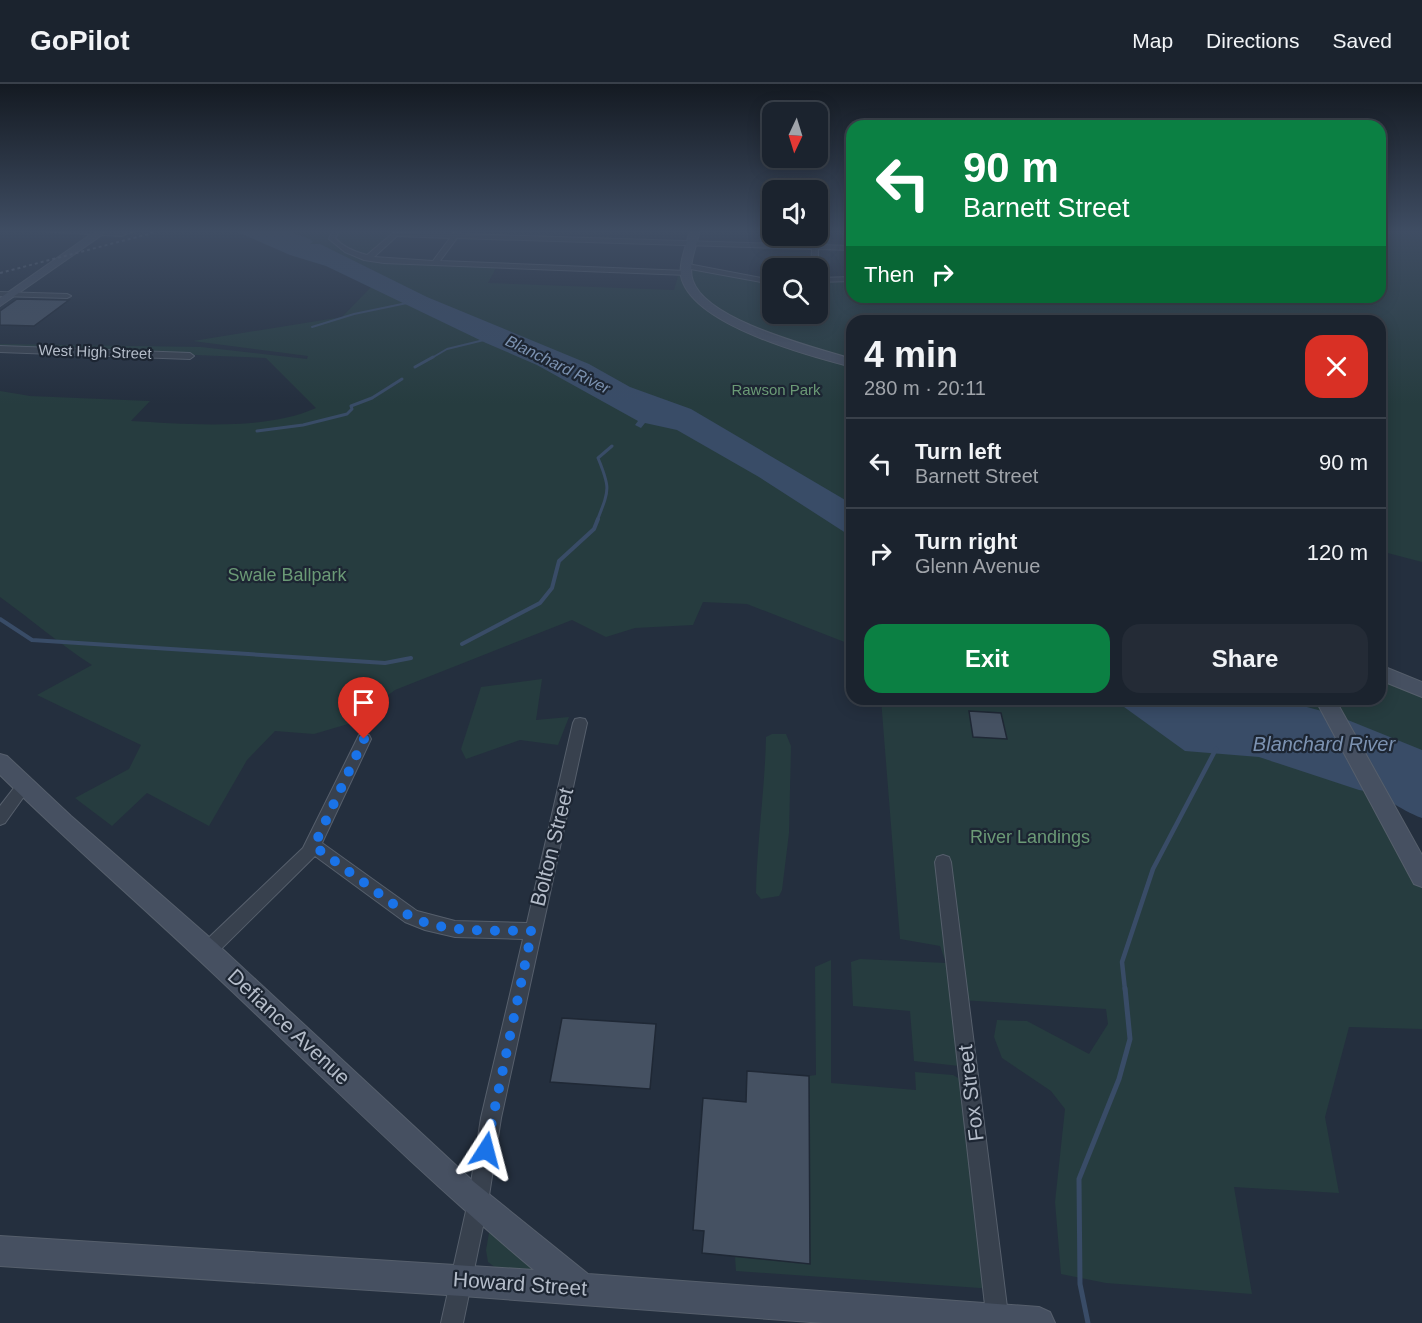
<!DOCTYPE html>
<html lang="en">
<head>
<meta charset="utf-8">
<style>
  :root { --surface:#1b232e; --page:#242b36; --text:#f1f3f6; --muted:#a0a4aa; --line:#39404a; --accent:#0b8043 }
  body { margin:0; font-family:Arial,sans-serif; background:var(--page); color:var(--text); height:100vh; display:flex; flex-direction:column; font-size:22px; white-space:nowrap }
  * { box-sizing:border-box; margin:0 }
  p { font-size:20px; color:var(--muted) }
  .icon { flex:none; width:33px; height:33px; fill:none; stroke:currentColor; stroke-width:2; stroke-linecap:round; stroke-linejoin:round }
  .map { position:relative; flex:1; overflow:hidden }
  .drawer { position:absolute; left:846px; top:231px; width:540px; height:390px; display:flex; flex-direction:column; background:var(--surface); border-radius:18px; box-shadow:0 3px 15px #0003,0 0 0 2px var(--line) }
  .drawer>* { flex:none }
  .top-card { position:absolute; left:846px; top:36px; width:540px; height:183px; border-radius:18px; box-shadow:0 3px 15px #0003,0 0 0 2px var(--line); background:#0b8043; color:#fff; overflow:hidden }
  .needle { width:39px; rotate:184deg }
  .buttons { position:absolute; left:762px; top:18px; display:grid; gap:12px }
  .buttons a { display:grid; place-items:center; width:66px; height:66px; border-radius:12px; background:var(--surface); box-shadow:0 3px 15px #0003,0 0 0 2px var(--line); font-size:30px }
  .pin { position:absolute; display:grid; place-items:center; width:51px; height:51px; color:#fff; margin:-62px -26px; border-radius:50% 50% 50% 0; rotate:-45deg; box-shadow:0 0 6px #0007 }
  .pin .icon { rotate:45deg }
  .me { position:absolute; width:66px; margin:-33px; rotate:9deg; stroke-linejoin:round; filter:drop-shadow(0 0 4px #0008) }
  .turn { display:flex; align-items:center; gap:21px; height:126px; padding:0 18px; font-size:27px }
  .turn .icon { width:78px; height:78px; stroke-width:2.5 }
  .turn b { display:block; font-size:42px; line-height:51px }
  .then { display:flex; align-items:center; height:57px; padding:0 18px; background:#0003; gap:12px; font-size:22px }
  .round { display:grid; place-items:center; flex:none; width:63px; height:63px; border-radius:18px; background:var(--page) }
  .summary { display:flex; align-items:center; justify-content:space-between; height:102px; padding:0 18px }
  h1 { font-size:36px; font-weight:800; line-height:45px }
  .primary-button { display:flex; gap:12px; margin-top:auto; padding:12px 18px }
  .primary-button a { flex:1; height:69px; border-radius:18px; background:var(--accent); color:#fff; font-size:24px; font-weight:800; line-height:69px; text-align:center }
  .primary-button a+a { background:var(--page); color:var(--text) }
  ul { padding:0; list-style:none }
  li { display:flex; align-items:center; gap:18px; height:90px; padding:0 18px; border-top:2px solid var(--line) }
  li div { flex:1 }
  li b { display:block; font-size:22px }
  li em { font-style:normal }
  header { display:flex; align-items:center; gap:36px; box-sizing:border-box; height:84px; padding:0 30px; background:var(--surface); border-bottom:2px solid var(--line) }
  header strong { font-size:28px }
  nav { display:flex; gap:33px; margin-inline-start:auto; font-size:21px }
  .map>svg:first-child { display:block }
  .green { fill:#263c3f }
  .water { fill:#394c67 }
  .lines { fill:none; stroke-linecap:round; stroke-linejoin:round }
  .stream-far4 { stroke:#394c67; stroke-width:2 }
  .stream-far3 { stroke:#394c67; stroke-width:3 }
  .stream-far2 { stroke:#394c67; stroke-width:4 }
  .stream-far1 { stroke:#394c67; stroke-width:4.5 }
  .stream { stroke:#394c67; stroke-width:5 }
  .building { fill:#455162; stroke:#1f2835; stroke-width:1.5 }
  .street-casing { stroke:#565f6c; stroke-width:2 }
  .secondary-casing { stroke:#565f6c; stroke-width:2 }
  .street { fill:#38414e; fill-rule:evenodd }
  .secondary { fill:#465061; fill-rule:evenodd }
  .rail { stroke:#5a6575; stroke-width:2; stroke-dasharray:3 3; stroke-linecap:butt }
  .route { stroke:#1a73e8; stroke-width:10; stroke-dasharray:0 18 }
  .labels { text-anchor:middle; stroke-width:4.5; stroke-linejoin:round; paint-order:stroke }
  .far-street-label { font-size:15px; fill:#b4bcc9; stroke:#1d2633 }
  .far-park-label { font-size:15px; fill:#6b9a76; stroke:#1d2633 }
  .far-water-label { font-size:16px; font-style:italic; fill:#7c92b1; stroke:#1d2633 }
  .park-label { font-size:18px; fill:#6b9a76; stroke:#1d2633 }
  .water-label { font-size:20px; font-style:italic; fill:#7c92b1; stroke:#1d2633 }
  .near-street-label { font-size:21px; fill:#b4bcc9; stroke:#1d2633 }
</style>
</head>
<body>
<header>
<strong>GoPilot</strong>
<nav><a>Map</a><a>Directions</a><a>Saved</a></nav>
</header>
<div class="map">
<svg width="1422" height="1239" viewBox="0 0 1422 1239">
  <rect width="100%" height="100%" fill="#242f3e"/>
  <path class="green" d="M 268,146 L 363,146 L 395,150 L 371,174 L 497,182 L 488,199 L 674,206 L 681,182 L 704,183 L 772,198 L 772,230 L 818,230 L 818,196 L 852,195 L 852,213 L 1380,213 L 1380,146 L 1422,146 L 1422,478 L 1380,467 L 1380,237 L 852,237 L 852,561 L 747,520 L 703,518 L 693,541 L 635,544 L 606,553 L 572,536 L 395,606 L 348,640 L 314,650 L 275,647 L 247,676 L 209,742 L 147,709 L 112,742 L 75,714 L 129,685 L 141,661 L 37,611 L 92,581 C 59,560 31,535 0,513 L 0,307 L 30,312 L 150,317 L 131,337 C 187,340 265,347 316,324 L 266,274 L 0,263 L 0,260 L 201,263 L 307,275 L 308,272 L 193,257 L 342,233 L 374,200 Z
    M 1380,588 L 1422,606 L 1422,701 L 1363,683 L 1422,792 L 1422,945 L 1349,943 L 1325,1033 L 1339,1109 L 1234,1103 L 1252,1210 L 1106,1199 L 1061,1190 L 1055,1118 L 1065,1025 L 1051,1007 L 1002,974 L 994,953 L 997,936 L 1027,937 L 1089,970 L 1108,940 L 1106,925 L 960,916 L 968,983 L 914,977 L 910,927 L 853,922 L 851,878 L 860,875 L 946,879 L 940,862 L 900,855 L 881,615 L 1380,615 Z
    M 542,595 L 536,636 L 569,633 L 558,661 L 520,656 L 466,675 L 461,665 L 481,603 Z
    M 772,650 L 786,650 L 791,662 L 789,749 L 782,806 L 779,812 L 761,815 L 756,809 C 757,756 765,705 766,653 Z
    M 831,876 L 831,999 L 916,1006 L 915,988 L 953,991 L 970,1001 L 994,1205 L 736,1187 L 735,1172 L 810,1179 L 809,992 L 816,991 L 815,883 Z
    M 491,1138 L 542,1188 L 496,1184 L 488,1178 L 486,1166 Z"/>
  <path class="water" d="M 233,146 L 285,146 L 310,155 L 313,158 L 310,160 L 320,160 L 427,213 L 589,280 L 630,303 L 691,325 L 852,420 L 852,453 L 759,393 L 677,346 L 645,339 L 641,344 L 635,341 L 638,337 L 537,281 L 486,259 L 326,182 L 290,171 Z
    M 1113,615 L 1277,615 L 1333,630 L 1422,666 L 1422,734 C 1399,726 1383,709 1359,706 L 1259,673 L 1185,667 Z"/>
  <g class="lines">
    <path class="stream-far4" d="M 312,243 L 354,230 L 407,219
      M 430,275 L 447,265 L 484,256"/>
    <path class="stream-far3" d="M 415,283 L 433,273
      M 257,347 L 303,341 L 347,330 L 352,325 L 351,322 L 372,314 L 402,295
      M 597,437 C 609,406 611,405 598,374 L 612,362"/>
    <path class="stream-far2" d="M 0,535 L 32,556 L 385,579 L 411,574
      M 462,560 L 540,519 L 552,504 L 559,477 L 594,445 L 598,435"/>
    <path class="stream-far1" d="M 1125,906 L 1122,878 L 1153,785 L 1216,665"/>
    <path class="stream" d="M 1088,1239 L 1080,1200 L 1079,1095 L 1119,995 L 1130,955 L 1125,904"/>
  </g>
  <path class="building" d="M 17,215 L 67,216 L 69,216 L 34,242 L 0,241 L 0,227 Z
    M 969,627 L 1001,629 L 1007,655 L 973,653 Z
    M 562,934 L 656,940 L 650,1005 L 550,998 Z
    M 747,987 L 809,992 L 810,1180 L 702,1169 L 704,1147 L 693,1146 L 703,1014 L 746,1018 Z"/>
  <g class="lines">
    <g class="street-casing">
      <path id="street" d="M 22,146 L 120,148 L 136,146 L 121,152 Z
        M 333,146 L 340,146 L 335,154 C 343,163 355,168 367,171 L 393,149 L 453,150 L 457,146 L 460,147 L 460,150 L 812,161 L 812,152 L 818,151 L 818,161 L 852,162 L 852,166 L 818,165 L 818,186 L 811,184 L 812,165 L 457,154 L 440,177 L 687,187 L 691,189 L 687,191 L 384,179 L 364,176 L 345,168 L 329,155 ZM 397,152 L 450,154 L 433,177 L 374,173 Z
        M 688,180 L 772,196 L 772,200 L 685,184 L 684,182 Z
        M 852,193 L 852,197 L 818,198 L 818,194 Z
        M 0,208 L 67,210 L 71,212 L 67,214 L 0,212 Z
        M 998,213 L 1010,213 L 1016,216 L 1012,218 Z
        M 0,262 L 190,269 L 194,272 L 190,275 L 0,268 Z
        M 580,634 L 585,635 L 587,639 L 501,1034 L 488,1118 L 463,1239 L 441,1239 L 468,1118 L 481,1034 L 523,855 L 455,853 L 425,846 L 405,838 L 315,772 L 213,873 L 207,875 L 201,873 L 198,867 L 201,861 L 303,764 L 359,651 L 369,651 L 371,655 L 322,759 L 417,827 L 455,837 L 527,839 L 573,639 L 575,635 Z
        M 25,694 L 30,696 L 32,700 L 30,704 L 5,739 L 0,741 L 0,722 L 20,696 Z
        M 943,771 L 949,773 L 951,778 L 1009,1239 L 987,1239 L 935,778 L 937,773 Z"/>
    </g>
    <g class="secondary-casing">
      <path id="secondary" d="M 97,146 L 109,146 L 0,222 L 0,214 Z
        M 690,146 L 700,146 C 697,161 687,182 693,197 C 707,237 814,263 852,275 L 852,283 C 809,272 697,242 682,196 C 677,181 687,161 690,146 Z
        M 1380,581 L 1422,598 L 1422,613 L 1380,596 Z
        M 1315,615 L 1335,615 L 1422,771 L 1422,803 L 1414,800 Z
        M 0,670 L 7,672 L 71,732 L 216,859 L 474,1098 L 588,1190 L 1039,1223 L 1050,1228 L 1055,1239 L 824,1239 L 462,1212 L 0,1182 L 0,1152 L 534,1186 C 417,1088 311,981 200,877 C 134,815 65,755 0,691 Z"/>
    </g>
    <use href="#street" class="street"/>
    <use href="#secondary" class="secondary"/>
    <path class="rail" d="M 0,189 L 164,146"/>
  </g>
  <linearGradient id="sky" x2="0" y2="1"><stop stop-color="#141a22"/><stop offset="0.46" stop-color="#3f4d63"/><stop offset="1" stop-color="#3f4d63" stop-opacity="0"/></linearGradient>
  <rect width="1422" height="320" fill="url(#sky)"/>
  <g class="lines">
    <path class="route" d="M 364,655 L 314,762 L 411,833 C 449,850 491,846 532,847 L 486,1066"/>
  </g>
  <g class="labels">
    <g class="far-street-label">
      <text transform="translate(95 268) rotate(2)" y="5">West High Street</text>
    </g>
    <g class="far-park-label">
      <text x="776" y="311">Rawson Park</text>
    </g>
    <g class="far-water-label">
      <text transform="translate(558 280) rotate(26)" y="6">Blanchard River</text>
    </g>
    <g class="park-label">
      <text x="287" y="497">Swale Ballpark</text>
      <text x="1030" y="759">River Landings</text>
    </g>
    <g class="water-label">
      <text x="1324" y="667">Blanchard River</text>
    </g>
    <g class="near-street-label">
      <text transform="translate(552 763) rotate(-76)" y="7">Bolton Street</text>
      <text transform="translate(289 943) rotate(43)" y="7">Defiance Avenue</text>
      <text transform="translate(971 1009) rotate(-97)" y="7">Fox Street</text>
      <text transform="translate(520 1200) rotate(4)" y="7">Howard Street</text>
    </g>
  </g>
</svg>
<div class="buttons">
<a><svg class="needle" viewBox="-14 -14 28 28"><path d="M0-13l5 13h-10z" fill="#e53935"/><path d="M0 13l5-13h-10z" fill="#a0a4aa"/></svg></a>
<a><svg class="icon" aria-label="sound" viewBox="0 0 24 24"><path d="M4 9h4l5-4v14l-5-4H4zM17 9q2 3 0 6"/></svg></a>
<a><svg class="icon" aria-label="search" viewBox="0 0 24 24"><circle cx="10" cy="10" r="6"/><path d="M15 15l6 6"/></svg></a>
</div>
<div class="pin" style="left:364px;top:655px;background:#d93025"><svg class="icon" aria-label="arrive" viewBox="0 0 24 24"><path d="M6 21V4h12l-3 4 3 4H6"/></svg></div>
<svg class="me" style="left:486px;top:1066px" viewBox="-20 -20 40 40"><path d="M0-17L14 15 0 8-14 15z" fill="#1a73e8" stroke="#fff" stroke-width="4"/></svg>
<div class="top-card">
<div class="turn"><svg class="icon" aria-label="left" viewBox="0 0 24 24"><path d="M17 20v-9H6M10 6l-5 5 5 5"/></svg><div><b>90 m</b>Barnett Street</div></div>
<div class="then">Then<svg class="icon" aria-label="right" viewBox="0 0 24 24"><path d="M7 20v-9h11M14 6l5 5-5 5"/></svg></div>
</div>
<section class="drawer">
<div class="summary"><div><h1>4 min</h1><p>280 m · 20:11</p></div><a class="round" style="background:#d93025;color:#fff"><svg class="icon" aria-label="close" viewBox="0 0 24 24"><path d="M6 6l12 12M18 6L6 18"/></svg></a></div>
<ul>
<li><svg class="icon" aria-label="left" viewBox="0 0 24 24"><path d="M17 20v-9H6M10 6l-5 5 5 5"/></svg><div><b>Turn left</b><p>Barnett Street</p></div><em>90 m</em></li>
<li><svg class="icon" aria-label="right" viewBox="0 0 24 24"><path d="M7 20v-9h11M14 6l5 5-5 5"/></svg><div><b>Turn right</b><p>Glenn Avenue</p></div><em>120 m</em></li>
</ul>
<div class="primary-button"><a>Exit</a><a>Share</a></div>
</section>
</div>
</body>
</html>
